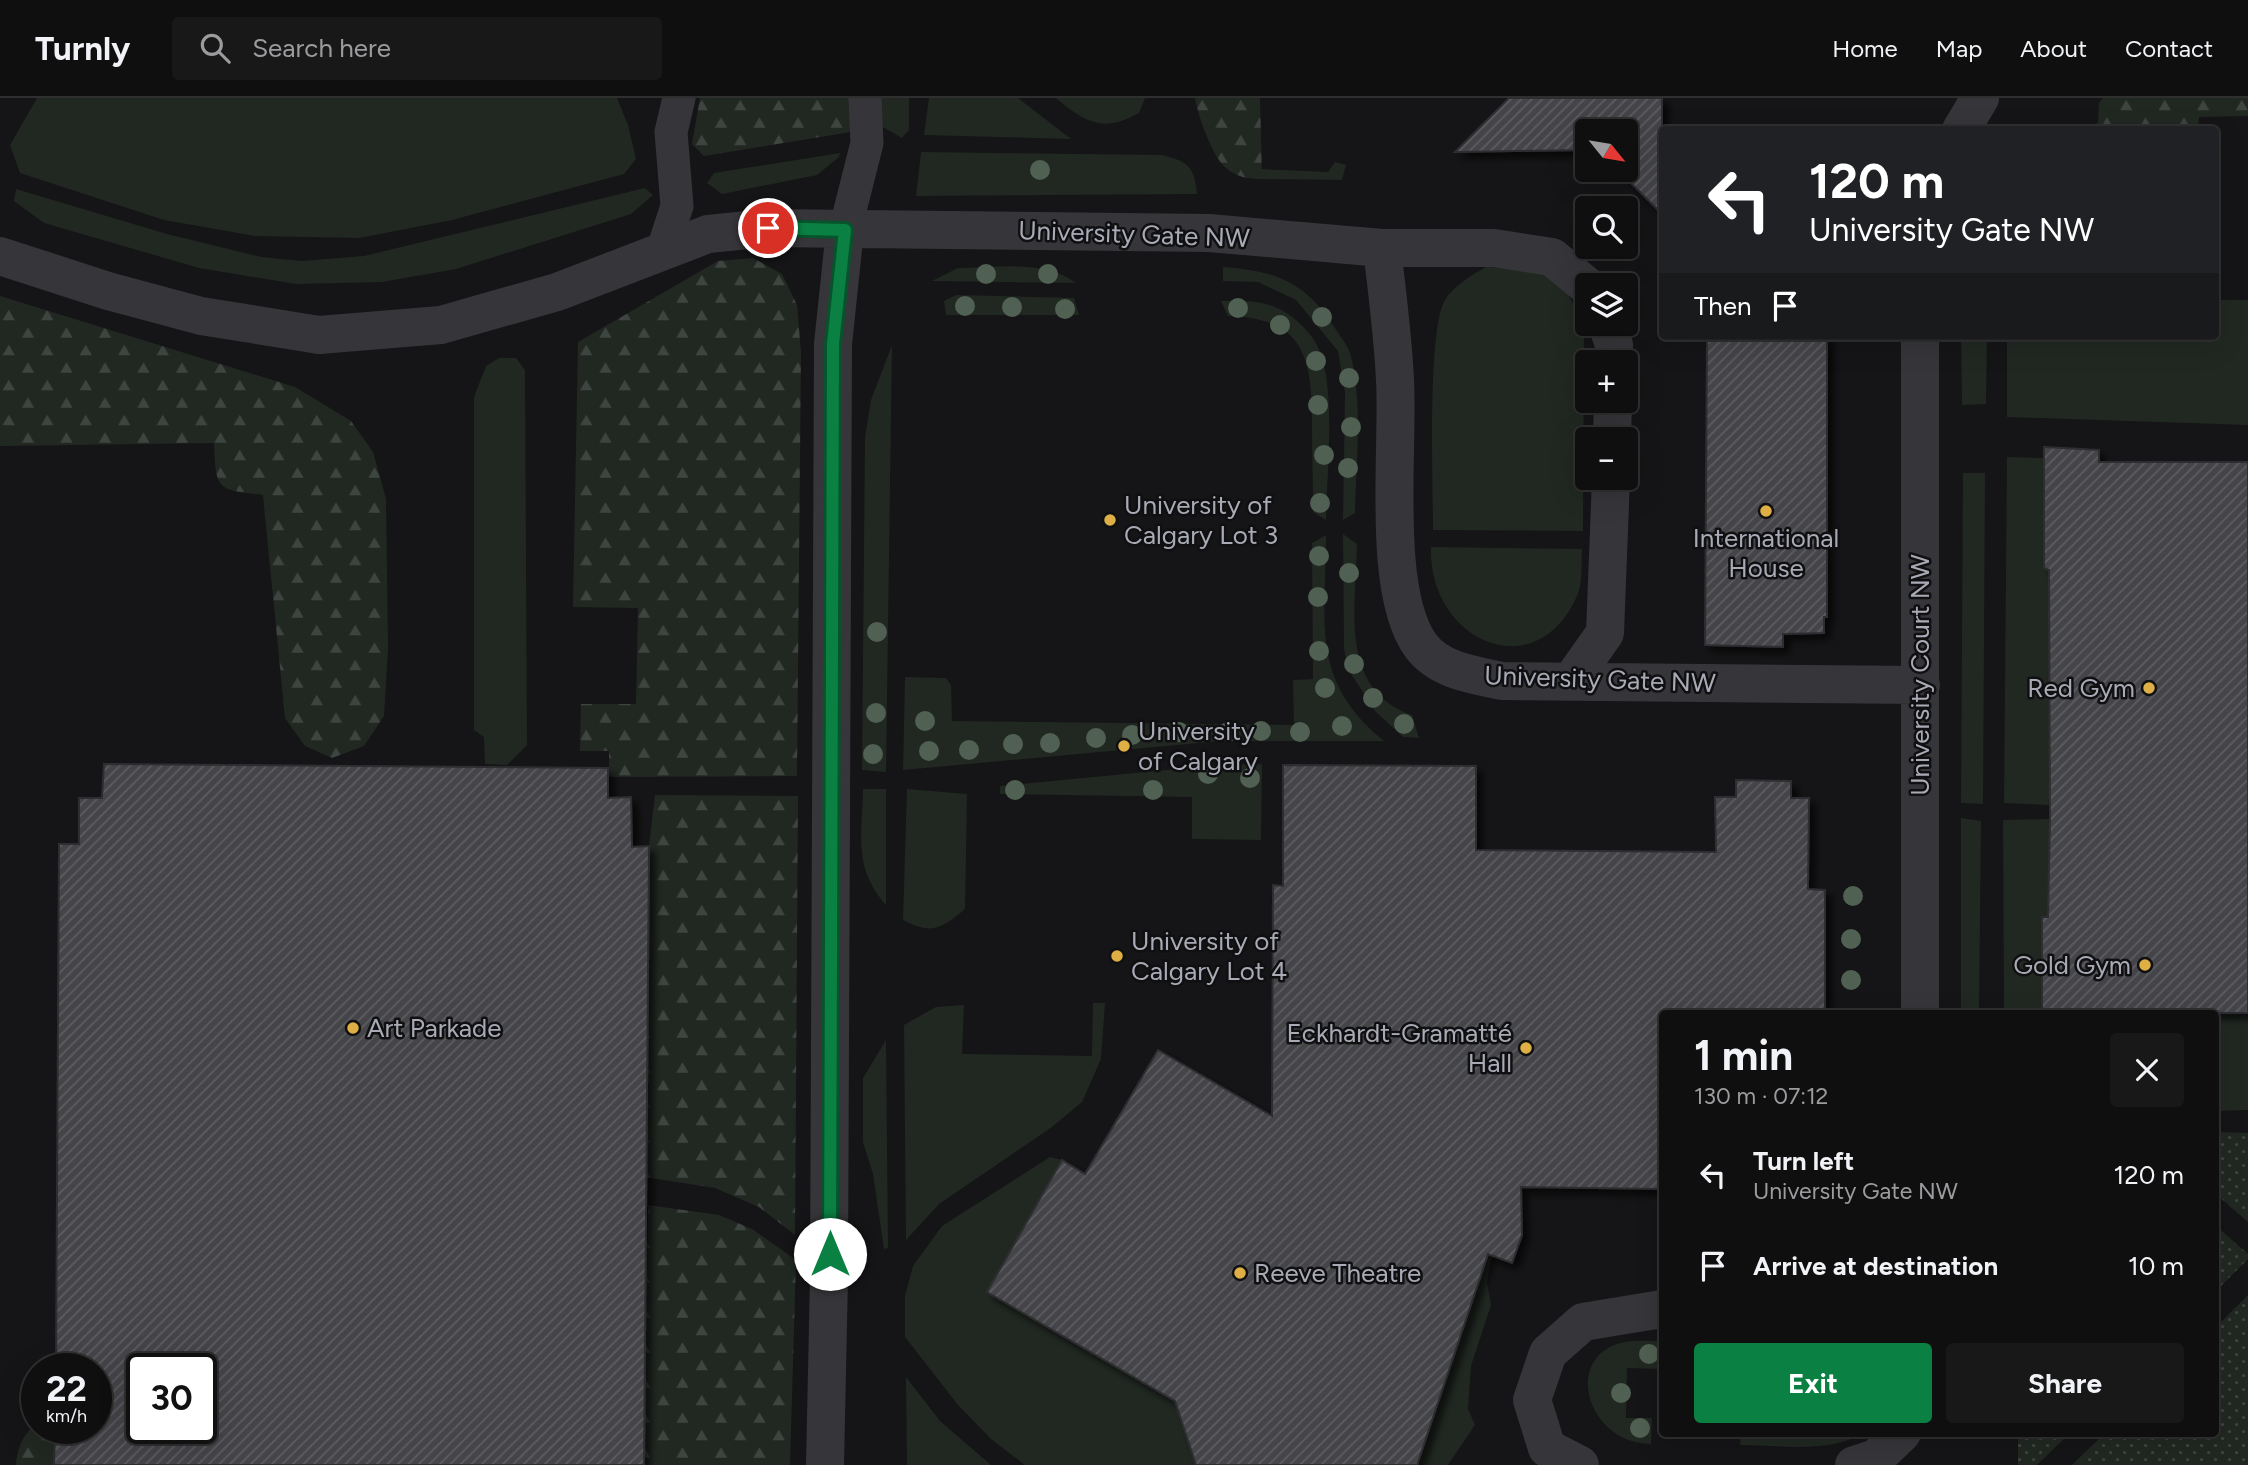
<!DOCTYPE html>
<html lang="en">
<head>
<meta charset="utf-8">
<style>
  :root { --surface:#100f10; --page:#191819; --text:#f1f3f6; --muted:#9c9c9f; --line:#302f30; --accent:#0b8043 }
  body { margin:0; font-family:Figtree,sans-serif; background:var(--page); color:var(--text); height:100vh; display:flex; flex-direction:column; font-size:26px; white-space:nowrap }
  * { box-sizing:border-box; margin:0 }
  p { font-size:23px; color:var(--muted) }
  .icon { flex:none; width:38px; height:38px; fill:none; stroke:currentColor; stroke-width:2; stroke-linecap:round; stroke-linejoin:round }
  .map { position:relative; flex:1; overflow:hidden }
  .panel { position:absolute; left:1659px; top:912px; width:560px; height:427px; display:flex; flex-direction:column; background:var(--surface); border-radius:7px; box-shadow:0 7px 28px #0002,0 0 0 2px var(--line) }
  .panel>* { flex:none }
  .hud { position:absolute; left:1659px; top:28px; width:560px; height:214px; border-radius:7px; box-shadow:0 7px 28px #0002,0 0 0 2px var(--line); background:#202124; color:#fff; overflow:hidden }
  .needle { width:46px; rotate:120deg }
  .fabs { position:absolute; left:1575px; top:21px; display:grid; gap:14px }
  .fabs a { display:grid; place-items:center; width:63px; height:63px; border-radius:7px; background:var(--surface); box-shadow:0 7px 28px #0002,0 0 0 2px var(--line); font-size:35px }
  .speed { position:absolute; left:21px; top:1255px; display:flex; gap:14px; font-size:35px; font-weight:700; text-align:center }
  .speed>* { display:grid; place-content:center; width:91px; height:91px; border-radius:50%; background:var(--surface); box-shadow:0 7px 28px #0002,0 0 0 2px var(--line); line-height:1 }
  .speed small { font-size:18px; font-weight:400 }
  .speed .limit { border:4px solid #111; border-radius:10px; background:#fff; color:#111 }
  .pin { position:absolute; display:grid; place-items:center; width:60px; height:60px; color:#fff; margin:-30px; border:4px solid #fff; border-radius:50%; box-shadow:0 2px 7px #0007 }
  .me { position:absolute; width:77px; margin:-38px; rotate:0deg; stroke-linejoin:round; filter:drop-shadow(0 0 5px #0008) }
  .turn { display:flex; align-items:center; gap:24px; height:147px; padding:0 35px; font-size:32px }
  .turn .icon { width:91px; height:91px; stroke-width:2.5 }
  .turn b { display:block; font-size:49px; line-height:60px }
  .then { display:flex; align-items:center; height:66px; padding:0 35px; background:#0003; gap:14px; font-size:26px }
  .round { display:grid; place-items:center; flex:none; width:74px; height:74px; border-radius:7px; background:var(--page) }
  .overview { display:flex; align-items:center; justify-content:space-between; height:119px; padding:0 35px }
  h1 { font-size:42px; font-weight:700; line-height:52px }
  .action { display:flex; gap:14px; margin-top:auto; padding:14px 35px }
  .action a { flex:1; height:80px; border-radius:7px; background:var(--accent); color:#fff; font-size:28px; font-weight:700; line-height:80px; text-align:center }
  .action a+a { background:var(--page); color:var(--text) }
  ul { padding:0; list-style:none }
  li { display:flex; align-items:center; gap:21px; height:91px; padding:0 35px }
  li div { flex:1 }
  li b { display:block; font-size:26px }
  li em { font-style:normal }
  header { display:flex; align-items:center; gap:42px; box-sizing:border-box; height:98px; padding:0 35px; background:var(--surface); border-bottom:2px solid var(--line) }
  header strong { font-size:33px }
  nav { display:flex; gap:38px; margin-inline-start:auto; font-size:24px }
  .search { width:490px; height:63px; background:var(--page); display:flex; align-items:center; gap:18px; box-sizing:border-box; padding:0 24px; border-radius:7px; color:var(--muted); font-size:26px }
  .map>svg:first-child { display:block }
  .green { fill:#212822 }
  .forest { fill:url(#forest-firs) }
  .park { fill:url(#park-dots) }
  .building { fill:url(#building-hatch); stroke:#2f2f32; stroke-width:2; fill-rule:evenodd; filter:url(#shadow) }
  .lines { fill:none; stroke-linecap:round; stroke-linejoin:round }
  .service { stroke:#36363a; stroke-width:33 }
  .minor { stroke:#36363a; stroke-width:38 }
  .tree { fill:#506052 }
  .route-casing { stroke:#07532c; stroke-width:18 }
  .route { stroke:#0b8043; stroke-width:12 }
  .poi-dot { fill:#ddaf45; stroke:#100f11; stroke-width:2.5 }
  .labels { text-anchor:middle; stroke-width:5; stroke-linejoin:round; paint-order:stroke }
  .street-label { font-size:26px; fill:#a8abb5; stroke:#100f11 }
  .poi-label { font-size:26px; fill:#a8abb5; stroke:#100f11; text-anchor:start }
</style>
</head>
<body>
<header>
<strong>Turnly</strong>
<div class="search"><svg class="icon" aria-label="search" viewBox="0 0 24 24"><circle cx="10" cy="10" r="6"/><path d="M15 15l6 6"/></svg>Search here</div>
<nav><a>Home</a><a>Map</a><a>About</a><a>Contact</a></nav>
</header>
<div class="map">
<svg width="2248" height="1367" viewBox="0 0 2248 1367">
  <defs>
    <pattern id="forest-firs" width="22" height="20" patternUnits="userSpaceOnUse" patternTransform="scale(1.75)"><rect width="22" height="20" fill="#212822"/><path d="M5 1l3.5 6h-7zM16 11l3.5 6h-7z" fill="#3e4440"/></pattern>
    <pattern id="park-dots" width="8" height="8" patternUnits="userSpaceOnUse" patternTransform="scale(1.75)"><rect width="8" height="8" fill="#212822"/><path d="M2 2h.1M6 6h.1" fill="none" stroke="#3e4440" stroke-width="1.8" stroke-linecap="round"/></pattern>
    <pattern id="building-hatch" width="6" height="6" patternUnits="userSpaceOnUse" patternTransform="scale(1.75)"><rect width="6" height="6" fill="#444549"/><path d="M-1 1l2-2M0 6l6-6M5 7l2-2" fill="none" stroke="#5c5d61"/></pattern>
    <filter id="shadow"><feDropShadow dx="6" dy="6" stdDeviation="3.5" flood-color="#0009"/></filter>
  </defs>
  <rect width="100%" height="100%" fill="#151416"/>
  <path class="green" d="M 37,0 L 617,0 L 628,27 L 636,61 L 624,76 L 452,122 L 359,140 L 255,138 L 164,122 L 20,75 L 10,47 Z
    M 881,0 L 909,0 L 909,32 L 902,40 L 881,28 Z
    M 929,0 L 1018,0 L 1071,41 L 924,37 Z
    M 1056,0 L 1145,0 L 1139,15 C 1104,35 1085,25 1056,0 Z
    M 921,54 L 1162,57 C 1189,64 1194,68 1197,96 L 916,98 Z
    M 840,55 L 839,59 L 817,77 L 722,96 L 707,85 L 714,75 Z
    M 1335,64 L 1346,67 L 1342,82 L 1262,81 L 1261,71 L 1328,74 Z
    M 645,90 L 653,97 L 631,116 L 456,171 L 382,184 L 296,186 L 199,170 L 44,125 L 14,103 L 16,91 L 167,136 L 261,159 L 301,163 L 364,158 Z
    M 1223,169 C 1276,173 1305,183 1335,230 C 1340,239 1349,248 1351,258 C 1363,308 1356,364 1355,415 L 1343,422 L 1345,295 L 1338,253 L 1296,202 L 1258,184 L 1223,183 Z
    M 1486,169 C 1551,172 1567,172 1584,240 L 1583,433 L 1433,432 C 1433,390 1427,230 1445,202 C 1454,187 1472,177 1486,169 Z
    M 958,170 C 996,170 1045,161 1076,185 L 932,183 Z
    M 956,197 L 1074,200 L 1079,217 L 946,217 L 944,203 Z
    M 2216,202 L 2248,202 L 2248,327 L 2007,319 L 2007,238 L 2216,238 Z
    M 1221,203 C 1237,203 1255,202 1270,207 C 1293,215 1315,236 1322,259 C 1335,306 1327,372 1326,422 L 1313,414 C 1313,385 1312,356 1312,327 C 1312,260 1305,220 1228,218 Z
    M 1961,238 L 1987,238 L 1986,306 L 1962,307 Z
    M 892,247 L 886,674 L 862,672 L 865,339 L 871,302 Z
    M 499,260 L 516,260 L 525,272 L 527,647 L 507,667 L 485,666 L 484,639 L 474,632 L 474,299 L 486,268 Z
    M 2044,349 L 2099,352 L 2099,364 L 2248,364 L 2248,1012 L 2216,1013 L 2216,915 L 2004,915 L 2003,722 L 2050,721 L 2049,707 L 2004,705 L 2007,359 L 2044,360 Z
    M 1963,375 L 1985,375 L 1983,706 L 1961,705 Z
    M 1343,436 L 1357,446 C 1356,509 1338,591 1412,617 L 1419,640 L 1403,639 L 1375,613 L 1348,571 L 1344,550 Z
    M 1326,437 C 1326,524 1309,582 1384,643 L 1220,643 L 903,672 L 905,579 L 946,580 L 951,587 L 952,623 L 1294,627 L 1293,582 L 1313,581 L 1312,445 Z
    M 1431,449 L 1582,451 C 1581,465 1583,486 1577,498 C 1536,591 1428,543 1431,449 Z
    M 1262,666 L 1261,742 L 1192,741 L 1192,699 L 1000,696 L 1000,688 L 1218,667 Z
    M 863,691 L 886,691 L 886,807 C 853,770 862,737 863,691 Z
    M 907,691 L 967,696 L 965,811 C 941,831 932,837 903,822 Z
    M 1961,720 L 1981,723 L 1979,915 L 1961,915 Z
    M 1093,905 L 1105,905 L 1101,961 L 1082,1004 L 1052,1029 L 939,1106 L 906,1142 L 904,927 L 936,909 L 964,907 L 962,956 L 1092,958 Z
    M 886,942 L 888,1150 L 884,1151 L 873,1076 L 863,1044 L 863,980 Z
    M 1050,1059 L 1062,1062 L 1175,1303 L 1196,1367 L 1025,1367 L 991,1341 L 958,1307 L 905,1239 L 905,1198 L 913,1168 L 942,1128 Z
    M 1488,1156 L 1492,1158 L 1487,1184 L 1491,1207 L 1471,1268 L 1468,1311 L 1475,1327 L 1448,1367 L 1417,1367 Z
    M 1662,1243 L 1662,1271 L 1627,1270 L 1626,1320 L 1652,1320 L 1651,1346 C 1591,1346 1564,1268 1614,1247 C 1629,1241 1647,1243 1662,1243 Z
    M 906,1279 L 940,1323 L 991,1367 L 907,1367 Z
    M 1741,1335 L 1863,1335 C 1829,1356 1778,1347 1740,1347 Z"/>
  <path class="forest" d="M 700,0 L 850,0 L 851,34 L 704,58 L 692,46 Z
    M 1195,0 L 1260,0 L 1262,81 C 1249,81 1236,79 1226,70 C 1212,58 1198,18 1195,0 Z
    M 2103,0 L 2248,0 L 2248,18 L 2199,19 L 2198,31 L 2091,31 L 2098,24 L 2099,5 Z
    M 753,160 L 782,176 L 797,207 L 801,254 L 797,678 L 609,679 L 609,653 L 580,653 L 581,606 L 636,606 L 638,510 L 573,509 L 578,244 L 718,163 Z
    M 0,198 L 295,289 L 351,323 L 373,354 L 386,401 L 388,550 L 384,618 L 364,648 L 332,660 L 305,648 L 285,620 L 263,397 C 216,391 216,393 214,345 L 0,348 Z
    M 655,697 L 798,698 L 795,1137 L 759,1109 L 715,1090 L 638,1078 L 647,1041 L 649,748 Z
    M 648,1107 L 719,1117 L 752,1131 L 796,1162 L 790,1367 L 644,1367 Z
    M 37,1325 L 37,1330 L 56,1330 L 55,1367 L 16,1367 C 17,1350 23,1336 37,1325 Z"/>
  <path class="park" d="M 2216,1034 L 2248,1035 L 2248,1124 L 2216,1096 Z
    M 2216,1128 L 2248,1156 L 2248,1161 L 2216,1193 Z
    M 2248,1197 L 2248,1367 L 2072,1367 L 2105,1335 L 2216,1335 L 2216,1229 Z
    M 2018,1335 L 2070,1335 L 2037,1367 L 2018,1367 Z"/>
  <path class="building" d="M 1509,0 L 1662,0 L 1662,116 L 1618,72 L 1626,72 L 1626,33 L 1587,33 L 1587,52 L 1455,54 Z
    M 1707,238 L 1827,238 L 1827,519 L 1824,519 L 1824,535 L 1783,536 L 1783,549 L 1705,547 Z
    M 2044,349 L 2099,352 L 2099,364 L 2248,364 L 2248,915 L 2042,915 L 2042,819 L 2048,819 L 2050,721 L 2049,472 L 2044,470 Z
    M 104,666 L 608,670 L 608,700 L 631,699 L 632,749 L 649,748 L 644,1367 L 54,1367 L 55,1330 L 96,1330 L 96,1270 L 56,1270 L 59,746 L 79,746 L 79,700 L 102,700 ZM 142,1270 L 201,1270 L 201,1330 L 142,1330 Z
    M 1283,667 L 1476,668 L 1476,752 L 1716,754 L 1715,699 L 1736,699 L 1736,682 L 1791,683 L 1791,700 L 1809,700 L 1808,791 L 1825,792 L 1825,915 L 1662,915 L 1662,1091 L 1521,1089 L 1522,1137 L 1512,1165 L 1488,1156 L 1417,1367 L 1196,1367 L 1175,1303 L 987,1194 L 1062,1062 L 1085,1076 L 1158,952 L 1272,1018 L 1273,787 L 1283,788 Z"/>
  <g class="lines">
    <path class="service" d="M 845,132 L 867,45 L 865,0
      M 663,151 L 677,108 L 671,34 L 679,0"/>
    <path class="minor" d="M 1961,32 L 1980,0
      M 1382,150 C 1387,194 1393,238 1395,282 C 1399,350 1381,494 1421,548 C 1440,573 1474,577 1502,583 L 1921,587
      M 0,158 L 108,193 L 201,218 L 319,237 L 441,227 L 557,194 L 708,136 L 768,130 L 1209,135 L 1382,150 L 1494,150 L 1552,159 L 1587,188
      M 1607,226 L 1614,247 L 1613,264
      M 1920,238 L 1920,915
      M 1612,341 L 1613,303
      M 1571,583 L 1605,535 L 1611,380
      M 825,1367 L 829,1180 L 833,246 L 845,132
      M 1580,1367 L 1547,1350 L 1532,1302 L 1548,1255 L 1583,1224 L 1662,1211
      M 1854,1367 L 1876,1360 L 1902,1335"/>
  </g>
  <g class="tree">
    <circle cx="1040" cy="72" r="10"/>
    <circle cx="986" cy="176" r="10"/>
    <circle cx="1048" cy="176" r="10"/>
    <circle cx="965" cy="208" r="10"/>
    <circle cx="1012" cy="209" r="10"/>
    <circle cx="1238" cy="210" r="10"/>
    <circle cx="1065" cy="211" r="10"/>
    <circle cx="1322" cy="219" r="10"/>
    <circle cx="1280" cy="227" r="10"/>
    <circle cx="1316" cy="263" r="10"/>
    <circle cx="1349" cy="280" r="10"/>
    <circle cx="1318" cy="307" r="10"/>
    <circle cx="1351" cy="329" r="10"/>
    <circle cx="1324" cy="357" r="10"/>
    <circle cx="1348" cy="370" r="10"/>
    <circle cx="1320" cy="405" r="10"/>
    <circle cx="1319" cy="458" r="10"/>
    <circle cx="1349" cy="475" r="10"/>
    <circle cx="1318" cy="499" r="10"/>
    <circle cx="877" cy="534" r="10"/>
    <circle cx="1319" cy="553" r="10"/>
    <circle cx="1354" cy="566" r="10"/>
    <circle cx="1325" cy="590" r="10"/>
    <circle cx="1373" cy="600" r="10"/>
    <circle cx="876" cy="615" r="10"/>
    <circle cx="925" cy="623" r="10"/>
    <circle cx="1404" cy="626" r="10"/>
    <circle cx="1342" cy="628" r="10"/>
    <circle cx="1261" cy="633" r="10"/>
    <circle cx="1179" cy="634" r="10"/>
    <circle cx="1228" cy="634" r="10"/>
    <circle cx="1300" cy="634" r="10"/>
    <circle cx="1132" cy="637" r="10"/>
    <circle cx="1096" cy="640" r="10"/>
    <circle cx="1050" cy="645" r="10"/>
    <circle cx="1013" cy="646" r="10"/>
    <circle cx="969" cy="652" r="10"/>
    <circle cx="929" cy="653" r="10"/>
    <circle cx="873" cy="656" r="10"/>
    <circle cx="1208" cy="676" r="10"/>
    <circle cx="1250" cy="680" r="10"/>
    <circle cx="1015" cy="692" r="10"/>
    <circle cx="1153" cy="692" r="10"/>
    <circle cx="1853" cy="798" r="10"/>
    <circle cx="1851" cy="841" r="10"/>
    <circle cx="1851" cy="882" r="10"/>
    <circle cx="1649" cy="1256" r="10"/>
    <circle cx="1621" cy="1295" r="10"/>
    <circle cx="1640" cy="1330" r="10"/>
  </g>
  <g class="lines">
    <g class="route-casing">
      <path id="route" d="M 768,130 L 845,132 L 833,246 L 830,1156"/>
    </g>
    <use href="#route" class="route"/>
  </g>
  <g class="poi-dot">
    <circle cx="1766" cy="413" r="7"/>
    <circle cx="1110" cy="422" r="7"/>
    <circle cx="2149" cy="590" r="7"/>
    <circle cx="1124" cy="648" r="7"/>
    <circle cx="1117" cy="858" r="7"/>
    <circle cx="2145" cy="867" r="7"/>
    <circle cx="353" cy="930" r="7"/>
    <circle cx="1526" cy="950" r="7"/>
    <circle cx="1240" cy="1175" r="7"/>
  </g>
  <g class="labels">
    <g class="street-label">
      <text transform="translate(1134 136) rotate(2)" y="9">University Gate NW</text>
      <text transform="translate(1920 577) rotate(-90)" y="9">University Court NW</text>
      <text transform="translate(1600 581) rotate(2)" y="9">University Gate NW</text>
    </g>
    <g class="poi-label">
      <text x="1124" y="416">University of<tspan x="1124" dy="30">Calgary Lot 3</tspan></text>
      <text x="1766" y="449" text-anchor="middle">International<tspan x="1766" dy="30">House</tspan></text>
      <text x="2135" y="599" text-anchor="end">Red Gym</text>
      <text x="1138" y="642">University<tspan x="1138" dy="30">of Calgary</tspan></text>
      <text x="1131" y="852">University of<tspan x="1131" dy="30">Calgary Lot 4</tspan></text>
      <text x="2131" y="876" text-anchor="end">Gold Gym</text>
      <text x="367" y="939">Art Parkade</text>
      <text x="1512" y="944" text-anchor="end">Eckhardt-Gramatté<tspan x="1512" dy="30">Hall</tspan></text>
      <text x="1254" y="1184">Reeve Theatre</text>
    </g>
  </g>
</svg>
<div class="fabs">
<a><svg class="needle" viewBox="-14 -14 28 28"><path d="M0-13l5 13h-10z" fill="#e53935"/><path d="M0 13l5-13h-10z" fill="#9c9c9f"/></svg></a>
<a><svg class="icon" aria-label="search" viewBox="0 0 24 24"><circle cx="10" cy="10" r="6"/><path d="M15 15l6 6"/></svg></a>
<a><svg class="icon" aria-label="layers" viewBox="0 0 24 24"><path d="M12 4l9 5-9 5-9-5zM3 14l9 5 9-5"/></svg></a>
<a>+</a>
<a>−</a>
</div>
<div class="speed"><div>22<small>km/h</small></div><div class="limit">30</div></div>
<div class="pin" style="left:768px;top:130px;background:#d93025"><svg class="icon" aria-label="arrive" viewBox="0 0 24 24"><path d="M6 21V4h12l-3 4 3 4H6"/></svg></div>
<svg class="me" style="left:830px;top:1156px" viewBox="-20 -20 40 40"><circle r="19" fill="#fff"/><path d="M0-13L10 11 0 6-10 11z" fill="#0b8043"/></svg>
<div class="hud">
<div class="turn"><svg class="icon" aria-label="left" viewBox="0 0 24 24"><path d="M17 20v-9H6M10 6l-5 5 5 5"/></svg><div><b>120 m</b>University Gate NW</div></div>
<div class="then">Then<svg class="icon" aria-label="arrive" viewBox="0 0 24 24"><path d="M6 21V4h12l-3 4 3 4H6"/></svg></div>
</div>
<section class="panel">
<div class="overview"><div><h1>1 min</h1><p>130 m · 07:12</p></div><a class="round"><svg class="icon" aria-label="close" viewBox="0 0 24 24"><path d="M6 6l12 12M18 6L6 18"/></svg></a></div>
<ul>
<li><svg class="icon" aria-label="left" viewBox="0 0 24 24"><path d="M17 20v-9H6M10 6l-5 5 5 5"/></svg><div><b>Turn left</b><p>University Gate NW</p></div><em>120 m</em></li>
<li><svg class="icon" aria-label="arrive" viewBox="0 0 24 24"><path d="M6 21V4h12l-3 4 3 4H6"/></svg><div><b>Arrive at destination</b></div><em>10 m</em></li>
</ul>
<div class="action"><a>Exit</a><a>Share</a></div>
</section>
</div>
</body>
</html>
